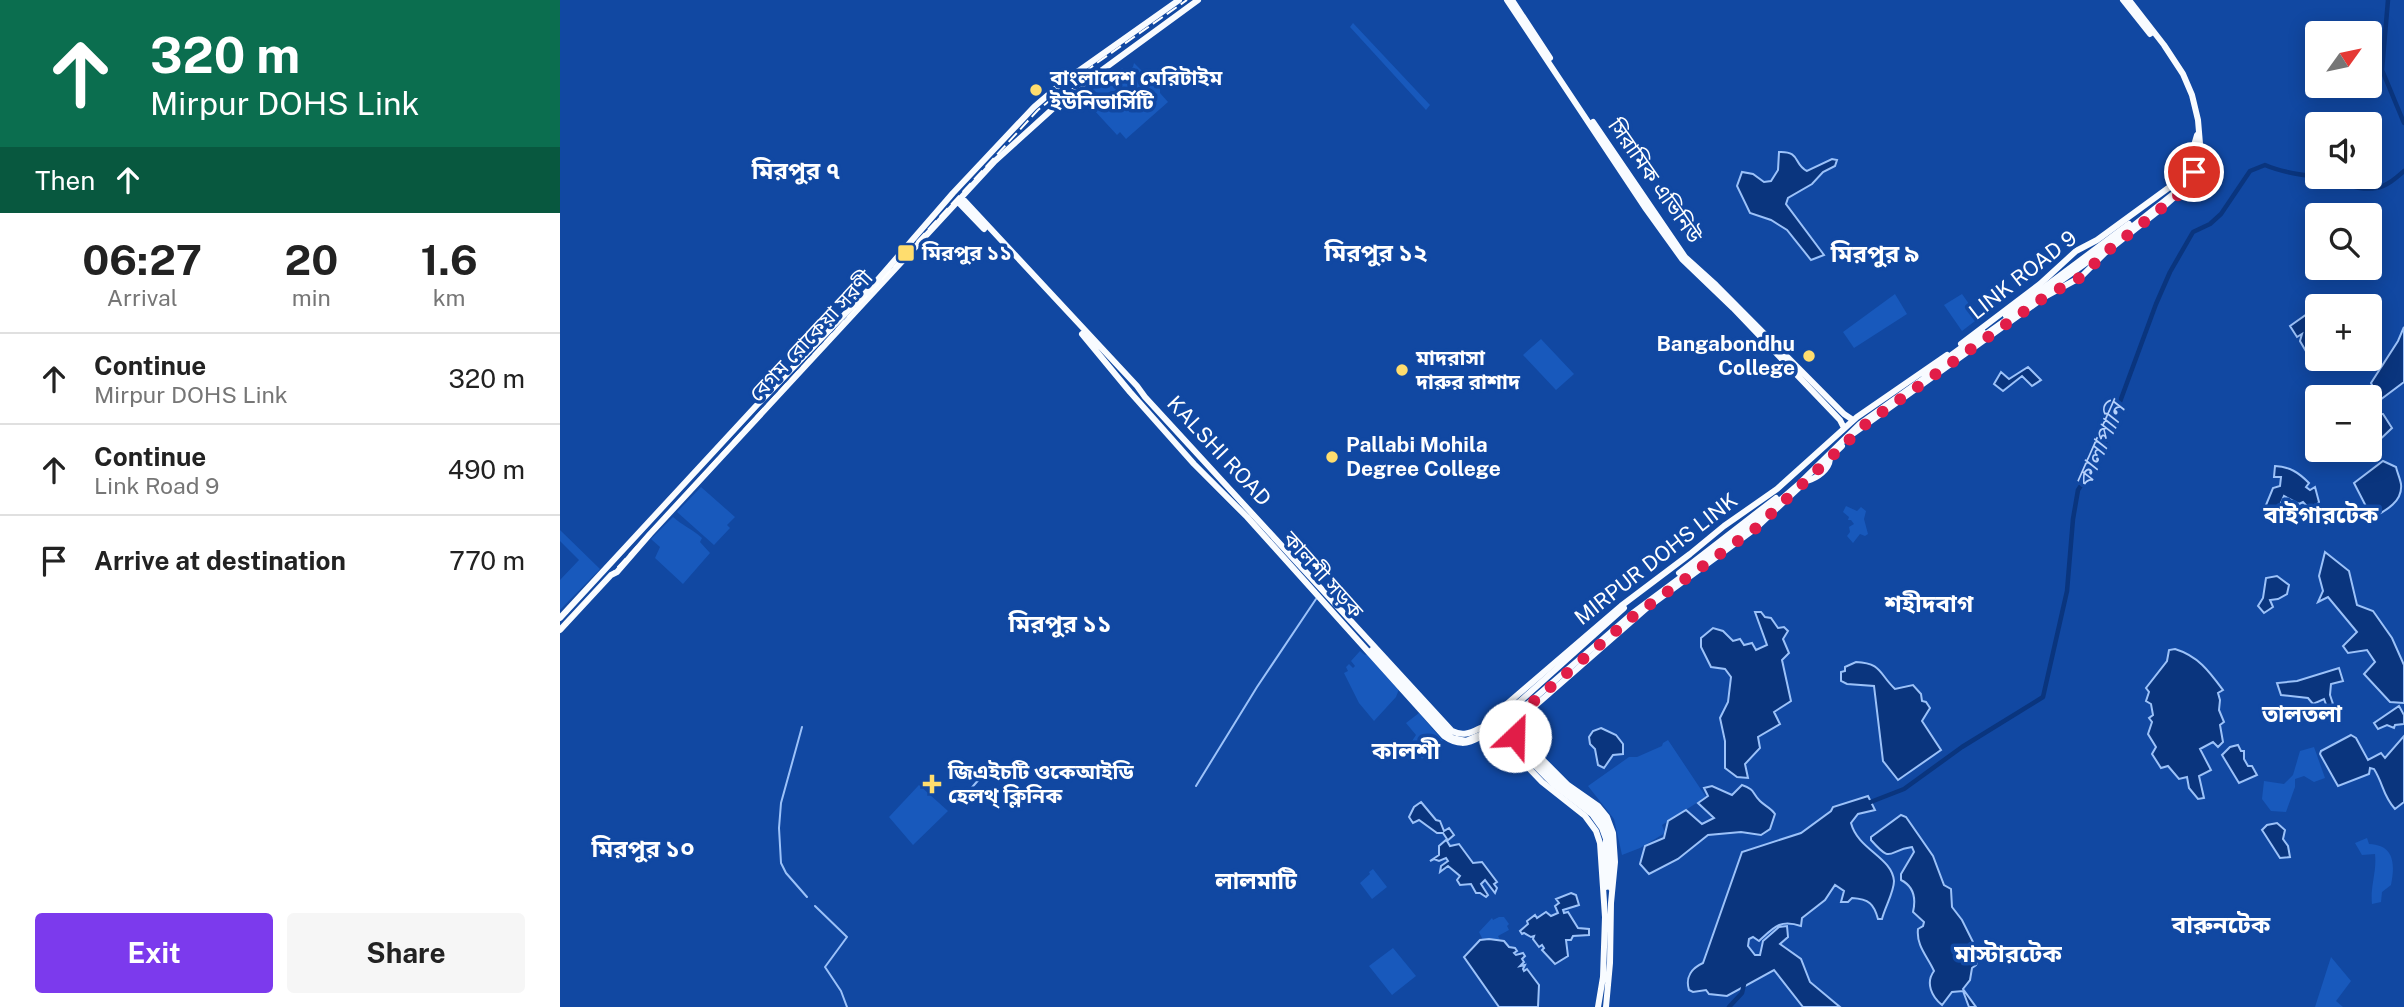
<!DOCTYPE html>
<html lang="en">
<head>
<meta charset="utf-8">
<style>
  :root { --surface:#fff; --page:#f6f6f6; --text:#222; --muted:#767676; --line:#e0e0e0; --accent:#7c3aed }
  body { margin:0; font-family:"Public Sans","Noto Sans Bengali",sans-serif; background:var(--page); color:var(--text); height:100vh; display:flex; flex-direction:column; font-size:26px; white-space:nowrap }
  * { box-sizing:border-box; margin:0 }
  p { font-size:23px; color:var(--muted) }
  .icon { flex:none; width:38px; height:38px; fill:none; stroke:currentColor; stroke-width:2; stroke-linecap:round; stroke-linejoin:round }
  .map { position:relative; flex:1; overflow:hidden }
  .side { display:flex; flex-direction:column; background:var(--surface); width:560px }
  .side>* { flex:none }
  .top-card { background:#0b6e4f; color:#fff; overflow:hidden }
  .needle { width:46px; rotate:57deg }
  .controls { position:absolute; left:1745px; top:21px; display:grid; gap:14px }
  .controls a { display:grid; place-items:center; width:77px; height:77px; border-radius:7px; background:var(--surface); box-shadow:0 4px 18px #0003; font-size:35px }
  .pin { position:absolute; display:grid; place-items:center; width:60px; height:60px; color:#fff; margin:-30px; border:4px solid #fff; border-radius:50%; box-shadow:0 2px 7px #0007 }
  .me { position:absolute; width:77px; margin:-38px; rotate:24deg; stroke-linejoin:round; filter:drop-shadow(0 0 5px #0008) }
  .turn { display:flex; align-items:center; gap:24px; height:147px; padding:0 35px; font-size:32px }
  .turn .icon { width:91px; height:91px; stroke-width:2.5 }
  .turn b { display:block; font-size:49px; line-height:60px }
  .then { display:flex; align-items:center; height:66px; padding:0 35px; background:#0003; gap:14px; font-size:26px }
  .eta { display:flex; justify-content:space-evenly; align-items:center; height:119px; text-align:center }
  .eta b { font-size:42px; font-weight:700; line-height:49px }
  .primary-button { display:flex; gap:14px; margin-top:auto; padding:14px 35px }
  .primary-button a { flex:1; height:80px; border-radius:7px; background:var(--accent); color:#fff; font-size:28px; font-weight:700; line-height:80px; text-align:center }
  .primary-button a+a { background:var(--page); color:var(--text) }
  ul { padding:0; list-style:none }
  li { display:flex; align-items:center; gap:21px; height:91px; padding:0 35px; border-top:2px solid var(--line) }
  li div { flex:1 }
  li b { display:block; font-size:26px }
  li em { font-style:normal }
  main { display:flex; flex:1; min-height:0 }
  .map>svg:first-child { display:block }
  .green { fill:#1859bc }
  .water { fill:#0a357e; stroke:#9cc2f9; stroke-width:2 }
  .lines { fill:none; stroke-linecap:round; stroke-linejoin:round }
  .stream { stroke:#9cc2f9; stroke-width:2 }
  .canal { stroke:#0a357e; stroke-width:4.5 }
  .major { stroke:#f8fbff; stroke-width:6 }
  .rail { stroke:#fff; stroke-width:2; stroke-dasharray:12 5; stroke-linecap:butt }
  .major-bridge { stroke:#f8fbff; stroke-width:6 }
  .route { stroke:#e11d48; stroke-width:12; stroke-dasharray:0 21.6 }
  .poi-dot { fill:#ffdd6e; stroke:#1148a2; stroke-width:2.5 }
  .labels { text-anchor:middle; stroke-width:7; stroke-linejoin:round; paint-order:stroke }
  .poi-label { font-size:21px; font-weight:bold; fill:#fff; stroke:#1148a2; text-anchor:start }
  .street-label { font-size:21px; fill:#fff; stroke:#1148a2 }
  .water-label { font-size:23px; font-style:italic; fill:#b7d2fc; stroke:#1148a2 }
  .neighbourhood-label { font-size:23px; font-weight:bold; fill:#fff; stroke:#1148a2 }
  .quarter-label { font-size:24px; font-weight:bold; fill:#fff; stroke:#1148a2 }
</style>
</head>
<body>
<main>
<section class="side">
<div class="top-card">
<div class="turn"><svg class="icon" aria-label="ahead" viewBox="0 0 24 24"><path d="M12 20V5M6 11l6-6 6 6"/></svg><div><b>320 m</b>Mirpur DOHS Link</div></div>
<div class="then">Then<svg class="icon" aria-label="ahead" viewBox="0 0 24 24"><path d="M12 20V5M6 11l6-6 6 6"/></svg></div>
</div>
<div class="eta">
<div><b>06:27</b><p>Arrival</p></div>
<div><b>20</b><p>min</p></div>
<div><b>1.6</b><p>km</p></div>
</div>
<ul>
<li><svg class="icon" aria-label="ahead" viewBox="0 0 24 24"><path d="M12 20V5M6 11l6-6 6 6"/></svg><div><b>Continue</b><p>Mirpur DOHS Link</p></div><em>320 m</em></li>
<li><svg class="icon" aria-label="ahead" viewBox="0 0 24 24"><path d="M12 20V5M6 11l6-6 6 6"/></svg><div><b>Continue</b><p>Link Road 9</p></div><em>490 m</em></li>
<li><svg class="icon" aria-label="arrive" viewBox="0 0 24 24"><path d="M6 21V4h12l-3 4 3 4H6"/></svg><div><b>Arrive at destination</b></div><em>770 m</em></li>
</ul>
<div class="primary-button"><a>Exit</a><a>Share</a></div>
</section>
<div class="map">
<svg width="1844" height="1007" viewBox="0 0 1844 1007">
  <rect width="100%" height="100%" fill="#1148a2"/>
  <path class="green" d="M 793,23 L 870,105 L 866,110 L 790,27 Z
    M 574,63 L 600,89 L 600,93 L 608,102 L 566,139 L 560,132 L 557,135 L 522,97 L 562,68 L 566,72 L 573,67 Z
    M 1335,294 L 1347,314 L 1294,348 L 1283,332 Z
    M 1402,294 L 1419,318 L 1402,331 L 1384,305 Z
    M 981,339 L 1014,374 L 996,390 L 963,355 Z
    M 141,487 L 175,517 L 167,525 L 170,528 L 154,545 L 117,512 Z
    M 1286,506 L 1297,511 L 1301,507 L 1306,511 L 1304,519 L 1308,534 L 1305,536 L 1300,534 L 1293,543 L 1287,536 L 1290,532 L 1289,527 L 1294,524 L 1291,520 L 1288,520 L 1289,517 L 1283,512 Z
    M 113,517 C 122,525 132,529 142,538 L 140,542 L 150,553 L 123,584 L 95,558 L 100,547 L 91,539 Z
    M 0,530 L 40,569 L 0,610 L 0,580 L 19,560 L 0,541 Z
    M 800,651 L 805,655 L 807,654 L 839,689 L 836,697 L 814,721 L 799,703 L 784,673 L 788,671 L 786,667 L 789,664 L 793,668 L 795,666 L 791,661 Z
    M 859,713 L 883,741 L 862,759 L 850,744 L 856,735 L 846,723 Z
    M 1108,740 L 1146,797 L 1102,825 L 1105,833 L 1080,848 L 1062,855 L 1054,819 L 1028,786 L 1069,757 L 1077,757 L 1102,746 L 1103,743 Z
    M 1754,747 L 1765,778 L 1754,782 L 1744,776 L 1735,779 L 1735,787 L 1726,812 L 1711,811 L 1702,799 L 1704,781 L 1724,784 L 1733,775 L 1740,751 Z
    M 359,785 L 388,811 L 353,845 L 329,817 Z
    M 1807,838 L 1809,844 C 1835,845 1835,865 1831,885 L 1822,892 L 1821,902 L 1812,904 C 1810,886 1817,872 1815,854 L 1802,855 L 1795,843 Z
    M 813,869 L 827,887 L 812,899 L 800,883 L 810,874 L 809,872 Z
    M 939,917 L 944,917 L 949,924 L 947,926 L 949,930 L 938,936 L 940,940 L 923,940 L 919,932 L 932,918 L 933,920 Z
    M 833,948 L 856,976 L 832,995 L 809,966 Z
    M 1771,957 L 1791,981 L 1776,1001 L 1783,1007 L 1755,1007 Z"/>
  <path class="water" d="M 1219,152 C 1241,151 1233,164 1247,171 L 1272,159 L 1277,160 L 1275,166 L 1263,172 L 1252,184 L 1228,198 L 1226,204 L 1264,255 L 1251,260 L 1227,230 L 1211,220 L 1190,213 L 1177,186 L 1182,172 L 1193,174 L 1204,182 L 1211,181 L 1218,170 Z
    M 1757,307 L 1757,353 L 1747,353 L 1740,341 L 1742,334 L 1737,337 L 1730,326 Z
    M 1844,327 L 1844,382 L 1820,400 L 1811,383 L 1838,341 Z
    M 1468,367 L 1481,380 L 1472,386 L 1462,376 L 1443,391 L 1434,384 L 1441,372 L 1449,379 Z
    M 1821,414 L 1823,414 L 1832,428 L 1810,449 L 1810,425 Z
    M 1823,461 L 1836,467 C 1837,472 1840,478 1841,484 C 1843,502 1825,511 1812,518 L 1794,483 Z
    M 1715,466 C 1730,467 1738,472 1749,483 L 1746,487 L 1750,490 L 1755,487 L 1759,502 L 1755,508 L 1760,513 L 1758,518 L 1743,502 L 1739,504 L 1724,496 L 1718,510 L 1711,509 L 1706,505 L 1713,488 L 1720,486 L 1721,477 L 1714,477 Z
    M 1765,552 L 1789,571 L 1797,605 L 1813,611 L 1832,638 L 1844,665 L 1844,703 L 1830,702 L 1804,674 L 1815,662 L 1807,650 L 1788,653 L 1783,646 L 1797,632 L 1768,597 L 1758,602 L 1763,591 L 1759,576 Z
    M 1717,576 L 1729,585 L 1727,594 L 1718,599 L 1710,600 L 1713,607 L 1704,613 L 1698,606 L 1703,598 L 1706,578 Z
    M 1195,612 L 1201,612 L 1205,617 L 1211,618 L 1218,628 L 1224,627 L 1228,631 L 1223,639 L 1229,653 L 1222,660 L 1231,701 L 1214,712 L 1220,724 L 1198,737 L 1200,748 L 1185,764 L 1188,778 L 1177,777 L 1165,768 L 1165,741 L 1160,718 L 1168,702 L 1171,677 L 1165,669 L 1151,667 L 1141,647 L 1141,638 L 1153,628 L 1163,631 L 1173,641 L 1180,639 L 1184,645 L 1192,643 L 1196,650 L 1207,645 Z
    M 1615,649 C 1638,656 1649,671 1663,690 L 1658,693 L 1660,700 L 1659,710 L 1664,722 L 1660,725 L 1663,742 L 1658,747 L 1653,742 L 1640,749 L 1651,770 L 1639,776 L 1644,798 L 1638,799 L 1629,788 L 1627,777 L 1619,779 L 1608,766 L 1601,768 L 1592,754 L 1596,747 L 1588,734 L 1592,722 L 1589,718 L 1593,715 L 1591,704 L 1586,701 L 1589,692 L 1586,688 L 1607,661 L 1609,650 Z
    M 1296,662 C 1322,663 1319,674 1335,689 L 1353,685 L 1361,694 L 1362,701 L 1366,702 L 1370,708 L 1362,721 L 1381,750 L 1338,780 L 1323,761 L 1314,686 L 1287,684 L 1281,681 L 1281,672 L 1285,671 L 1285,667 Z
    M 1779,668 L 1783,681 L 1771,684 L 1770,695 L 1773,704 L 1767,707 L 1764,699 L 1753,704 L 1748,698 L 1721,695 L 1717,683 L 1737,681 Z
    M 1839,706 L 1844,715 L 1844,724 L 1835,725 L 1834,728 L 1827,725 L 1818,729 L 1814,723 Z
    M 1041,728 L 1056,735 L 1063,744 L 1063,754 L 1053,755 L 1044,768 L 1038,765 L 1035,749 L 1030,744 L 1029,737 L 1033,731 Z
    M 1791,735 L 1796,738 L 1808,760 L 1821,753 L 1825,758 L 1844,736 L 1844,802 L 1835,809 C 1822,794 1824,785 1814,769 L 1810,768 L 1809,774 L 1778,786 L 1760,754 L 1761,751 Z
    M 1678,745 L 1681,751 L 1684,751 L 1684,759 L 1688,766 L 1692,766 L 1697,775 L 1679,783 L 1662,755 L 1670,747 Z
    M 1182,785 C 1196,790 1191,792 1200,801 C 1205,806 1211,808 1215,814 L 1210,829 L 1201,835 L 1181,832 L 1148,835 L 1118,859 L 1089,874 L 1080,864 L 1085,846 L 1104,838 L 1108,821 L 1126,810 L 1142,824 L 1154,818 L 1138,803 L 1148,796 L 1144,788 L 1152,786 L 1172,795 Z
    M 1308,796 L 1315,810 L 1298,814 L 1291,823 C 1298,850 1332,857 1334,881 C 1334,892 1325,907 1322,919 L 1318,919 C 1314,904 1309,899 1292,898 L 1288,902 L 1281,902 L 1284,891 L 1275,885 L 1265,900 L 1242,918 L 1241,926 C 1220,919 1214,927 1199,941 L 1193,937 L 1189,939 L 1188,946 L 1195,955 L 1200,955 L 1203,941 L 1219,927 L 1227,926 L 1228,937 L 1220,944 L 1241,959 L 1250,982 L 1280,1007 L 1243,1007 L 1214,970 L 1167,996 L 1149,994 L 1146,990 L 1133,992 L 1129,990 C 1125,977 1132,968 1143,963 L 1182,852 L 1241,833 L 1271,811 L 1273,807 Z
    M 861,802 L 876,820 L 880,821 L 884,831 L 889,828 L 894,835 L 887,841 L 890,846 L 899,844 L 913,863 L 922,862 L 937,882 L 934,884 L 937,888 L 935,893 L 925,880 L 921,884 L 928,895 L 926,897 L 920,893 L 916,893 L 911,884 L 900,885 L 897,880 L 900,876 L 888,866 L 880,872 L 881,866 L 888,861 L 886,858 L 879,861 L 874,859 L 870,861 L 879,855 L 879,846 L 887,839 L 883,833 L 877,833 L 859,820 L 853,823 L 849,817 L 854,807 Z
    M 1341,815 L 1346,817 L 1373,856 L 1384,885 L 1391,889 L 1392,907 L 1402,920 L 1417,950 L 1419,958 L 1416,965 L 1412,968 L 1410,980 L 1403,989 L 1416,1007 L 1409,1007 L 1403,991 L 1392,992 L 1382,1005 C 1372,997 1365,983 1374,971 C 1368,957 1356,946 1358,929 L 1363,926 L 1364,922 L 1353,912 C 1356,899 1355,887 1341,880 L 1341,874 L 1354,852 L 1352,847 C 1327,850 1333,865 1311,840 L 1311,837 Z
    M 1717,823 L 1725,830 L 1723,839 L 1728,846 L 1730,857 L 1720,858 L 1704,833 L 1702,830 L 1707,825 Z
    M 1011,893 L 1016,895 L 1019,905 L 1003,910 L 1004,913 L 1008,912 L 1018,928 L 1029,929 L 1029,935 L 1013,936 L 1011,940 L 1006,940 L 1008,956 L 995,964 L 982,950 L 984,948 L 982,945 L 979,947 L 973,939 L 974,936 L 971,937 L 964,933 L 962,934 L 960,931 L 968,924 L 967,921 L 975,915 L 977,918 L 986,912 L 991,916 L 998,913 L 995,906 L 999,903 L 996,899 Z
    M 929,939 L 944,941 L 949,947 L 955,948 L 957,951 L 954,953 L 956,955 L 963,953 L 965,956 L 962,959 L 964,962 L 960,966 L 965,965 L 963,969 L 964,971 L 967,969 L 979,985 L 978,1007 L 939,1007 L 904,957 L 920,940 Z"/>
  <g class="lines">
    <path class="stream" d="M 242,727 L 221,803 L 219,828 L 221,863 L 226,873 L 247,897
      M 636,786 L 697,687 L 756,599
      M 401,800 L 421,777
      M 255,906 L 287,937 L 265,967 L 281,991 L 287,1007"/>
    <path class="canal" d="M 1828,0 L 1822,70 L 1844,123
      M 1308,803 L 1344,789 L 1402,747 L 1483,697 L 1507,591 L 1513,519 L 1518,490 L 1540,456 L 1596,304 L 1610,272 L 1633,232 L 1650,224 L 1661,214 L 1690,171 L 1705,165 C 1728,175 1741,173 1763,179 C 1781,182 1798,191 1816,188 C 1827,186 1836,178 1844,171
      M 1169,1007 L 1182,993 L 1184,984"/>
    <path class="major" d="M 947,0 L 1086,209 L 1122,259 L 1173,308 L 1280,420 L 1284,428
      M 952,0 L 990,58
      M 1563,0 L 1590,34
      M 1033,122 L 1125,257 L 1156,285 L 1284,414 L 1293,420
      M 402,198 L 577,386 L 585,397 L 892,731 C 915,743 924,712 952,729
      M 398,202 L 424,229
      M 522,334 L 570,392 L 634,464 L 687,517 L 884,736 C 897,745 907,745 920,737
      M 1401,344 L 1480,284 L 1516,251 L 1537,240 L 1611,186 L 1629,162 L 1637,135
      M 1294,433 L 1486,296 L 1521,277 L 1545,253 L 1601,209 L 1627,186 L 1634,172 L 1640,144 L 1638,120 L 1632,95 L 1623,74 L 1604,45 L 1569,0
      M 1257,470 L 1282,446
      M 1247,481 C 1257,478 1269,470 1270,459
      M 0,618 L 196,406 L 314,284 L 393,193 L 474,107 L 503,82 L 619,0
      M 0,630 L 51,575 L 57,572 L 90,534 L 435,161 L 508,95 L 638,0
      M 1038,1007 L 1043,977 L 1045,917 L 1040,843 L 1036,831 L 1025,816 L 982,782 L 936,734 L 937,717 L 941,709 L 1061,606 L 1130,554 L 1164,526 L 1217,489 L 1297,417 L 1387,355
      M 1046,1007 L 1050,963 L 1051,903 L 1055,862 L 1053,833 L 1047,817 L 1038,806 L 1008,785 L 964,741 L 959,728 L 968,712 L 1088,607 L 1196,528 L 1244,483"/>
    <path class="rail" d="M 0,630 L 478,110 L 534,65 L 627,0"/>
    <path class="major-bridge" d="M 1446,316 L 1569,224
      M 1364,375 L 1423,332
      M 1119,573 L 1216,498
      M 812,650 L 892,738 L 906,741 L 929,731 L 944,734 L 993,784 L 1032,814 L 1042,828 L 1046,839 L 1046,887
      M 950,737 L 948,722 L 957,704 L 1064,608
      M 1051,888 L 1051,846 L 1045,823 L 1035,810 L 997,781 L 957,741 L 954,725 L 963,708 L 1073,613 L 1191,525 L 1240,483 L 1300,424 L 1530,260 L 1617,191 L 1632,170"/>
  </g>
  <g class="lines">
    <path class="route" d="M 955,736 L 954,725 L 958,715 L 1071,618 L 1196,528 L 1308,422 L 1486,296 L 1521,277 L 1545,253 L 1622,192 L 1634,172"/>
  </g>
  <g class="poi-dot">
    <circle cx="476" cy="90" r="7"/>
    <rect x="337" y="244" width="18" height="18" rx="3.5"/>
    <circle cx="1249" cy="356" r="7"/>
    <circle cx="842" cy="370" r="7"/>
    <circle cx="772" cy="457" r="7"/>
    <path d="M368.5 773.5h7v7h7v7h-7v7h-7v-7h-7v-7h7z"/>
  </g>
  <g class="labels">
    <g class="poi-label">
      <text x="490" y="85">বাংলাদেশ মেরিটাইম<tspan x="490" dy="24">ইউনিভার্সিটি</tspan></text>
      <text x="362" y="260">মিরপুর ১১</text>
      <text x="1235" y="351" text-anchor="end">Bangabondhu<tspan x="1235" dy="24">College</tspan></text>
      <text x="856" y="365">মাদরাসা<tspan x="856" dy="24">দারুর রাশাদ</tspan></text>
      <text x="786" y="452">Pallabi Mohila<tspan x="786" dy="24">Degree College</tspan></text>
      <text x="388" y="779">জিএইচটি ওকেআইডি<tspan x="388" dy="24">হেলথ্ ক্লিনিক</tspan></text>
    </g>
    <g class="street-label">
      <text transform="translate(1095 181) rotate(55)" y="7">সিরামিক এভিনিউ</text>
      <text transform="translate(1463 275) rotate(-38)" y="7">LINK ROAD 9</text>
      <text transform="translate(251 336) rotate(-47)" y="7">বেগম রোকেয়া সরণী</text>
      <text transform="translate(659 451) rotate(47)" y="7">KALSHI ROAD</text>
      <text transform="translate(1096 559) rotate(-38)" y="7">MIRPUR DOHS LINK</text>
      <text transform="translate(763 575) rotate(48)" y="7">কালশী সড়ক</text>
    </g>
    <g class="water-label">
      <text transform="translate(1540 445) rotate(-66)" y="8">কালাপানি</text>
    </g>
    <g class="neighbourhood-label">
      <text x="1742" y="722">তালতলা</text>
      <text x="696" y="889">লালমাটি</text>
    </g>
    <g class="quarter-label">
      <text x="236" y="179">মিরপুর ৭</text>
      <text x="816" y="261">মিরপুর ১২</text>
      <text x="1315" y="262">মিরপুর ৯</text>
      <text x="1761" y="523">বাইগারটেক</text>
      <text x="1369" y="612">শহীদবাগ</text>
      <text x="500" y="632">মিরপুর ১১</text>
      <text x="846" y="759">কালশী</text>
      <text x="83" y="857">মিরপুর ১০</text>
      <text x="1661" y="933">বারুনটেক</text>
      <text x="1448" y="962">মাস্টারটেক</text>
    </g>
  </g>
</svg>
<div class="controls">
<a><svg class="needle" viewBox="-14 -14 28 28"><path d="M0-13l5 13h-10z" fill="#e53935"/><path d="M0 13l5-13h-10z" fill="#767676"/></svg></a>
<a><svg class="icon" aria-label="sound" viewBox="0 0 24 24"><path d="M4 9h4l5-4v14l-5-4H4zM17 9q2 3 0 6"/></svg></a>
<a><svg class="icon" aria-label="search" viewBox="0 0 24 24"><circle cx="10" cy="10" r="6"/><path d="M15 15l6 6"/></svg></a>
<a>+</a>
<a>−</a>
</div>
<div class="pin" style="left:1634px;top:172px;background:#d93025"><svg class="icon" aria-label="arrive" viewBox="0 0 24 24"><path d="M6 21V4h12l-3 4 3 4H6"/></svg></div>
<svg class="me" style="left:955px;top:736px" viewBox="-20 -20 40 40"><circle r="19" fill="#fff"/><path d="M0-13L10 11 0 6-10 11z" fill="#e11d48"/></svg>
</div>
</main>
</body>
</html>
